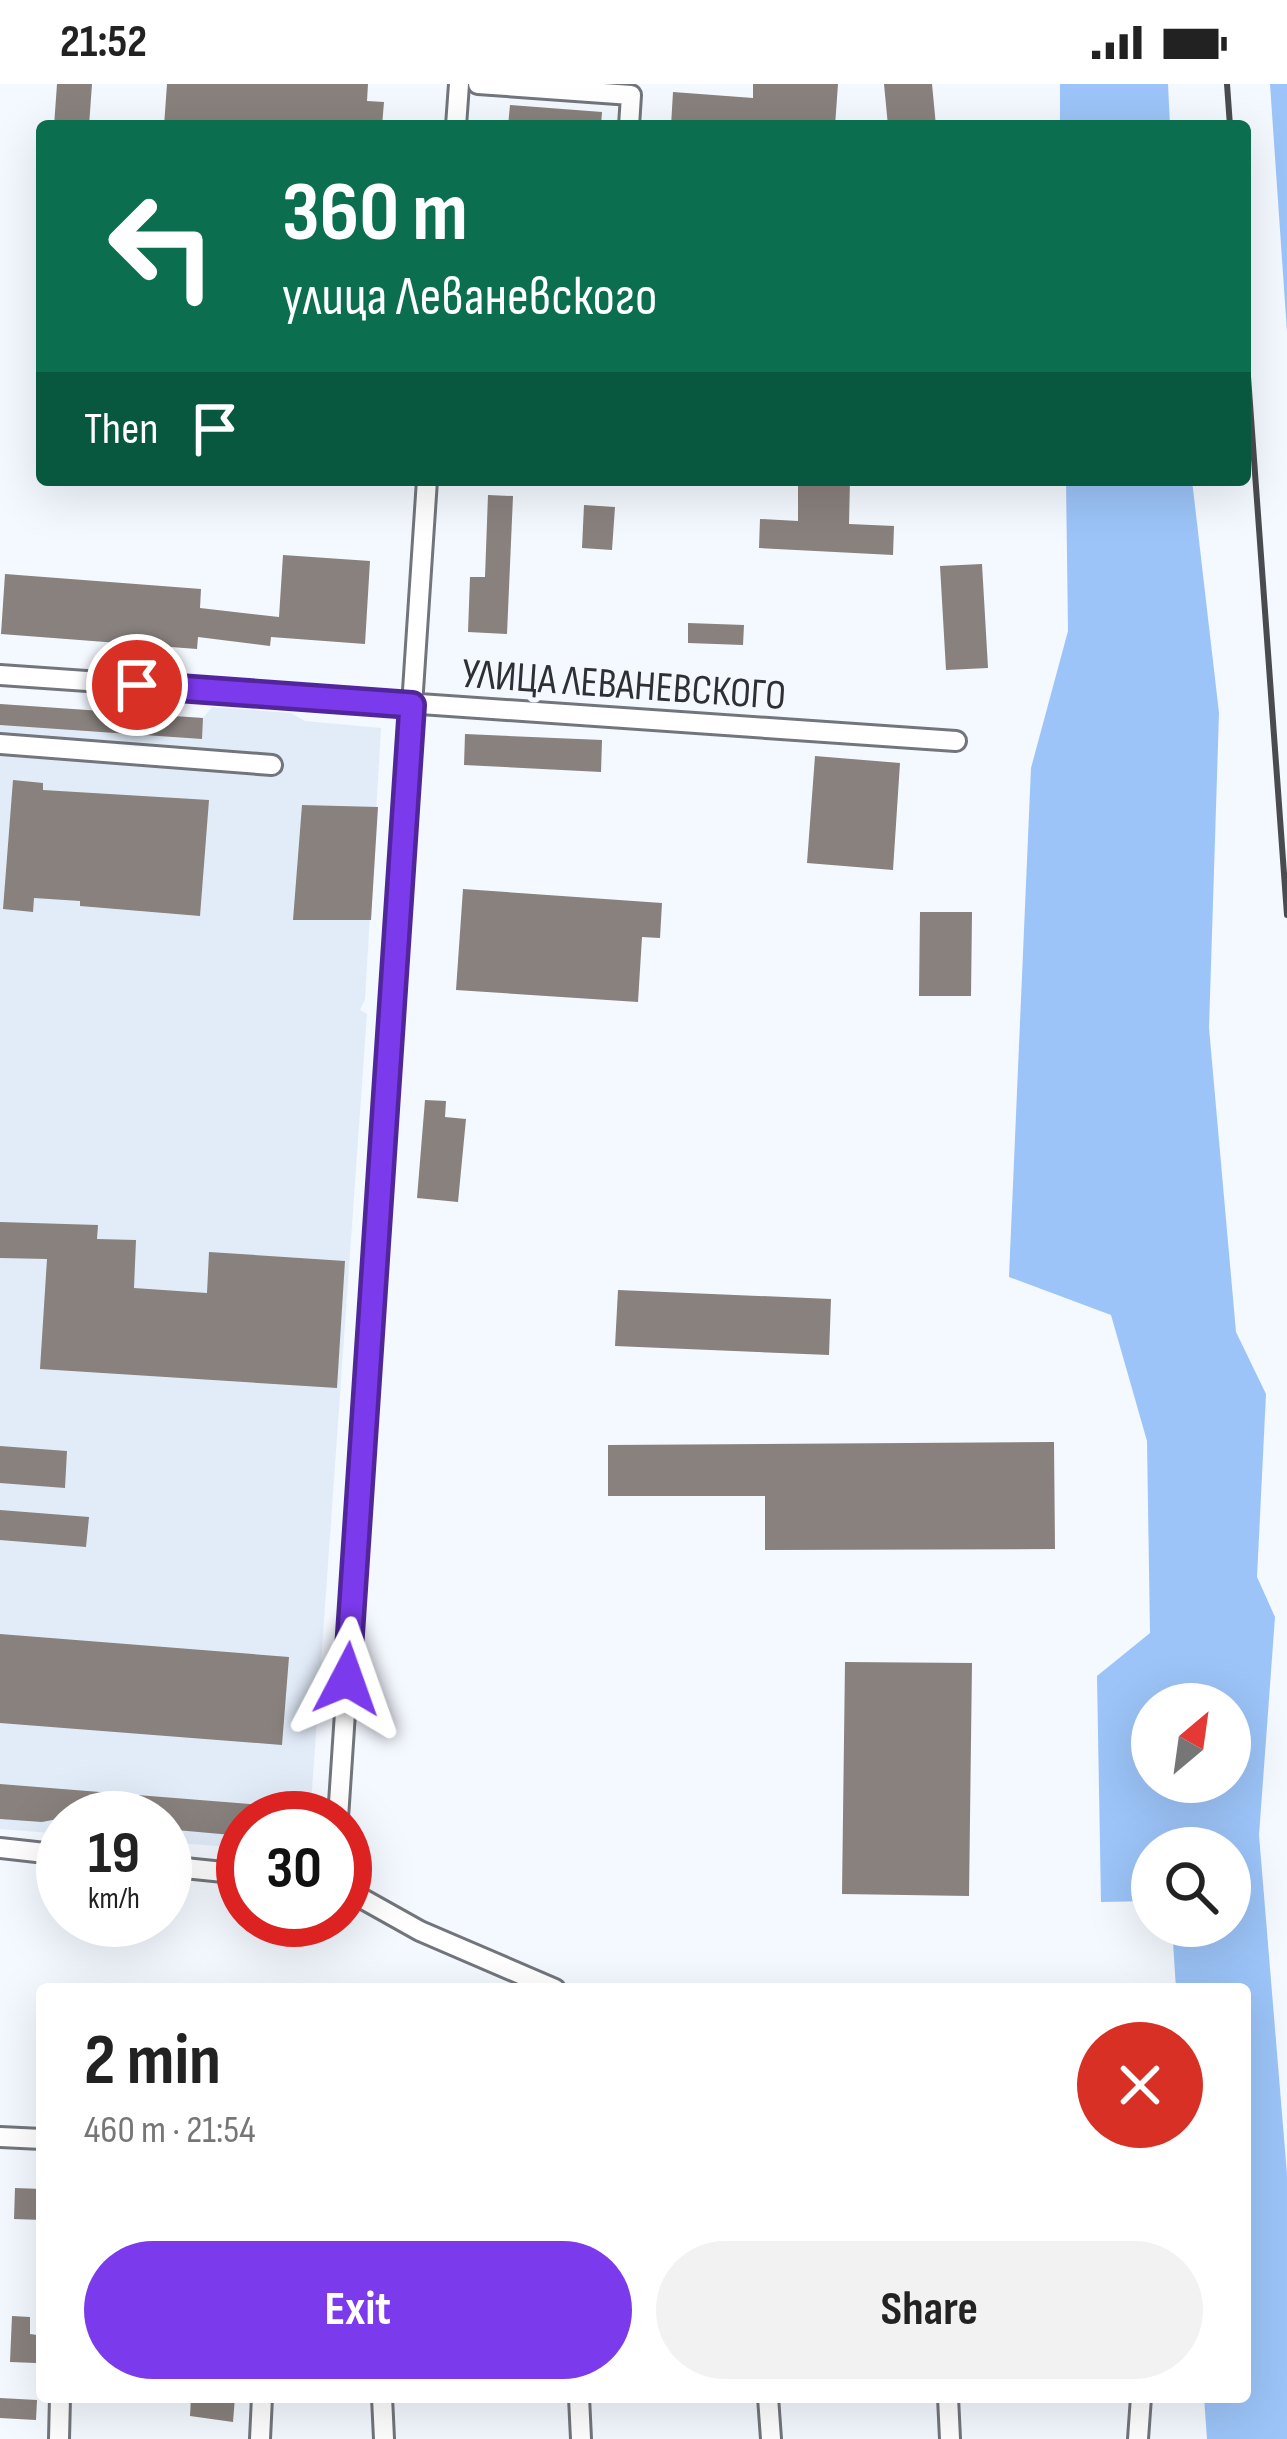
<!DOCTYPE html>
<html lang="en">
<head>
<meta charset="utf-8">
<style>
  :root { --surface:#fff; --page:#f2f2f2; --text:#222; --muted:#767676; --accent:#7c3aed }
  body { margin:0; font-family:"Sofia Sans Condensed",sans-serif; background:var(--page); color:var(--text); height:100vh; display:flex; flex-direction:column; font-size:45px; white-space:nowrap }
  * { box-sizing:border-box; margin:0 }
  p { font-size:39px; color:var(--muted) }
  .icon { flex:none; width:66px; height:66px; fill:none; stroke:currentColor; stroke-width:2; stroke-linecap:round; stroke-linejoin:round }
  .map { position:relative; flex:1; overflow:hidden }
  .drawer { position:absolute; left:36px; top:1899px; width:1215px; height:420px; display:flex; flex-direction:column; background:var(--surface); border-radius:12px; box-shadow:0 12px 48px #0002 }
  .drawer>* { flex:none }
  .guide { position:absolute; left:36px; top:36px; width:1215px; height:366px; border-radius:12px; box-shadow:0 12px 48px #0002; background:#0b6e4f; color:#fff; overflow:hidden }
  .needle { width:78px; rotate:29deg }
  .controls { position:absolute; left:1131px; top:1599px; display:grid; gap:24px }
  .controls a { display:grid; place-items:center; width:120px; height:120px; border-radius:50%; background:var(--surface); box-shadow:0 12px 48px #0002; font-size:60px }
  .speed { position:absolute; left:36px; top:1707px; display:flex; gap:24px; font-size:60px; font-weight:700; text-align:center }
  .speed>* { display:grid; place-content:center; width:156px; height:156px; border-radius:50%; background:var(--surface); box-shadow:0 12px 48px #0002; line-height:1 }
  .speed small { font-size:30px; font-weight:400 }
  .speed .limit { border:18px solid #d22; background:#fff; color:#111 }
  .pin { position:absolute; display:grid; place-items:center; width:102px; height:102px; color:#fff; margin:-51px; border:6px solid #fff; border-radius:50%; box-shadow:0 3px 12px #0007 }
  .me { position:absolute; width:132px; margin:-66px; rotate:4deg; stroke-linejoin:round; filter:drop-shadow(0 0 9px #0008) }
  .turn { display:flex; align-items:center; gap:42px; height:252px; padding:0 48px; font-size:54px }
  .turn .icon { width:156px; height:156px; stroke-width:2.5 }
  .turn b { display:block; font-size:84px; line-height:102px }
  .then { display:flex; align-items:center; height:114px; padding:0 48px; background:#0003; gap:24px; font-size:45px }
  .round { display:grid; place-items:center; flex:none; width:126px; height:126px; border-radius:63px; background:var(--page) }
  .summary { display:flex; align-items:center; justify-content:space-between; height:204px; padding:0 48px }
  h1 { font-size:72px; font-weight:700; line-height:90px }
  .primary-button { display:flex; gap:24px; margin-top:auto; padding:24px 48px }
  .primary-button a { flex:1; height:138px; border-radius:72px; background:var(--accent); color:#fff; font-size:48px; font-weight:700; line-height:138px; text-align:center }
  .primary-button a+a { background:var(--page); color:var(--text) }
  .status { display:flex; justify-content:space-between; align-items:center; height:84px; padding:0 60px; background:var(--surface); direction:ltr }
  .status svg { height:33px; fill:currentColor }
  .map>svg:first-child { display:block }
  .built { fill:#e2ecf9 }
  .forest { fill:#9cc4f8; fill-rule:evenodd }
  .building { fill:#88817d }
  .lines { fill:none; stroke-linecap:round; stroke-linejoin:round }
  .minor-casing { stroke:#72767c; stroke-width:24 }
  .minor { stroke:#fff; stroke-width:18 }
  .rail { stroke:#494b4e; stroke-width:6 }
  .route-casing { stroke:#51269a; stroke-width:30 }
  .route { stroke:#7c3aed; stroke-width:21 }
  .labels { text-anchor:middle; stroke-width:10; stroke-linejoin:round; paint-order:stroke }
  .street-label { font-size:42px; fill:#2f3033; stroke:#f4f8ff }
</style>
</head>
<body>
<div class="status"><b>21:52</b><svg viewBox="0 0 49 12"><path d="M0 12V9h3v3zM5 12V6h3v6zM10 12V3h3v9zM15 12V0h3v12zM26 1h20v11H26zM47 4h2v5h-2z"/></svg></div>
<div class="map">
<svg width="1287" height="2355" viewBox="0 0 1287 2355">
  <rect width="100%" height="100%" fill="#f4f8ff"/>
  <path class="built" d="M 0,620 L 203,634 L 212,623 L 291,629 L 305,637 L 381,644 L 365,916 L 360,926 L 367,930 L 310,1734 L 243,1734 L 243,1764 L 165,1758 L 165,1734 L 63,1734 L 63,1750 L 0,1745 Z"/>
  <path class="forest" d="M 1060,0 L 1168,0 L 1170,42 L 1060,42 Z
    M 1270,0 L 1287,0 L 1287,248 Z
    M 1066,396 L 1192,396 L 1219,629 L 1209,944 L 1236,1248 L 1266,1310 L 1257,1493 L 1275,1533 L 1259,1751 L 1287,2090 L 1287,2355 L 1207,2355 L 1204,2313 L 1245,2313 L 1245,1905 L 1176,1905 L 1172,1842 L 1230,1842 L 1230,1764 L 1152,1764 L 1152,1817 L 1101,1818 L 1097,1592 L 1150,1549 L 1147,1357 L 1111,1231 L 1009,1193 L 1031,684 L 1068,547 ZM 1152,1620 L 1230,1620 L 1230,1698 L 1152,1698 Z"/>
  <path class="building" d="M 57,0 L 92,0 L 89,42 L 54,42 Z
    M 167,0 L 368,0 L 367,17 L 384,18 L 382,42 L 164,42 Z
    M 753,0 L 838,0 L 835,42 L 671,42 L 673,8 L 753,14 Z
    M 884,0 L 932,0 L 936,42 L 888,42 Z
    M 510,21 L 602,28 L 601,42 L 508,42 Z
    M 798,396 L 850,396 L 849,440 L 894,442 L 893,471 L 759,464 L 760,435 L 798,437 Z
    M 488,411 L 513,412 L 507,550 L 468,548 L 470,493 L 485,493 Z
    M 584,421 L 615,423 L 612,466 L 582,464 Z
    M 283,471 L 370,477 L 365,560 L 271,553 L 270,562 L 198,553 L 197,565 L 1,550 L 5,490 L 201,505 L 200,524 L 279,533 Z
    M 982,480 L 988,584 L 946,586 L 940,482 Z
    M 688,539 L 744,541 L 743,561 L 688,559 Z
    M 0,620 L 203,634 L 202,655 L 0,641 Z
    M 465,650 L 602,656 L 601,688 L 464,681 Z
    M 815,672 L 900,679 L 893,786 L 807,779 Z
    M 13,696 L 43,699 L 43,706 L 209,716 L 200,832 L 80,822 L 80,817 L 34,814 L 33,828 L 3,825 Z
    M 302,721 L 378,723 L 371,836 L 293,836 Z
    M 463,805 L 662,819 L 660,854 L 642,853 L 638,918 L 456,906 Z
    M 920,828 L 972,828 L 971,912 L 919,912 Z
    M 425,1016 L 446,1017 L 445,1033 L 466,1035 L 458,1118 L 417,1114 Z
    M 0,1138 L 98,1141 L 97,1155 L 136,1156 L 134,1204 L 207,1209 L 209,1168 L 345,1177 L 337,1304 L 40,1285 L 47,1175 L 0,1174 Z
    M 618,1206 L 831,1215 L 829,1271 L 615,1262 Z
    M 1054,1358 L 1055,1465 L 765,1466 L 765,1412 L 608,1412 L 608,1361 Z
    M 0,1362 L 67,1367 L 65,1404 L 0,1399 Z
    M 0,1426 L 89,1433 L 86,1463 L 0,1456 Z
    M 0,1550 L 289,1573 L 282,1661 L 0,1639 Z
    M 845,1578 L 972,1579 L 969,1812 L 842,1810 Z
    M 0,1700 L 287,1723 L 287,1734 L 243,1734 L 243,1752 L 165,1745 L 165,1734 L 63,1734 L 42,1738 L 0,1735 Z
    M 15,2104 L 42,2105 L 42,2136 L 14,2135 Z
    M 12,2232 L 30,2233 L 30,2250 L 37,2251 L 36,2279 L 10,2278 Z
    M 191,2313 L 235,2313 L 233,2338 L 190,2332 Z
    M 0,2314 L 37,2316 L 36,2336 L 0,2334 Z"/>
  <g class="lines">
    <g class="minor-casing">
      <path id="minor" d="M 478,0 L 631,11 L 629,42
        M 456,42 L 459,0
        M 0,591 L 956,657
        M 0,660 L 272,681
        M 338,1734 L 427,396
        M 0,1764 L 63,1771
        M 165,1782 L 243,1790
        M 345,1805 L 420,1847 L 555,1905
        M 0,2053 L 42,2055
        M 382,2313 L 384,2355
        M 579,2313 L 581,2355
        M 768,2313 L 771,2355
        M 948,2313 L 950,2355
        M 59,2355 L 60,2313
        M 260,2355 L 262,2313
        M 1138,2355 L 1141,2313"/>
    </g>
    <use href="#minor" class="minor"/>
    <path class="rail" d="M 1227,0 L 1230,42
      M 1245,251 L 1287,831"/>
  </g>
  <g class="lines">
    <g class="route-casing">
      <path id="route" d="M 137,601 L 412,621 L 347,1595"/>
    </g>
    <use href="#route" class="route"/>
  </g>
  <g class="labels">
    <g class="street-label">
      <text transform="translate(624 599) rotate(4)" y="15">УЛИЦА ЛЕВАНЕВСКОГО</text>
    </g>
  </g>
</svg>
<div class="controls">
<a><svg class="needle" viewBox="-14 -14 28 28"><path d="M0-13l5 13h-10z" fill="#e53935"/><path d="M0 13l5-13h-10z" fill="#767676"/></svg></a>
<a><svg class="icon" aria-label="search" viewBox="0 0 24 24"><circle cx="10" cy="10" r="6"/><path d="M15 15l6 6"/></svg></a>
</div>
<div class="speed"><div>19<small>km/h</small></div><div class="limit">30</div></div>
<div class="pin" style="left:137px;top:601px;background:#d93025"><svg class="icon" aria-label="arrive" viewBox="0 0 24 24"><path d="M6 21V4h12l-3 4 3 4H6"/></svg></div>
<svg class="me" style="left:347px;top:1595px" viewBox="-20 -20 40 40"><path d="M0-17L14 15 0 8-14 15z" fill="#7c3aed" stroke="#fff" stroke-width="4"/></svg>
<div class="guide">
<div class="turn"><svg class="icon" aria-label="left" viewBox="0 0 24 24"><path d="M17 20v-9H6M10 6l-5 5 5 5"/></svg><div><b>360 m</b>улица Леваневского</div></div>
<div class="then">Then<svg class="icon" aria-label="arrive" viewBox="0 0 24 24"><path d="M6 21V4h12l-3 4 3 4H6"/></svg></div>
</div>
<section class="drawer">
<div class="summary"><div><h1>2 min</h1><p>460 m · 21:54</p></div><a class="round" style="background:#d93025;color:#fff"><svg class="icon" aria-label="close" viewBox="0 0 24 24"><path d="M6 6l12 12M18 6L6 18"/></svg></a></div>
<div class="primary-button"><a>Exit</a><a>Share</a></div>
</section>
</div>
</body>
</html>
